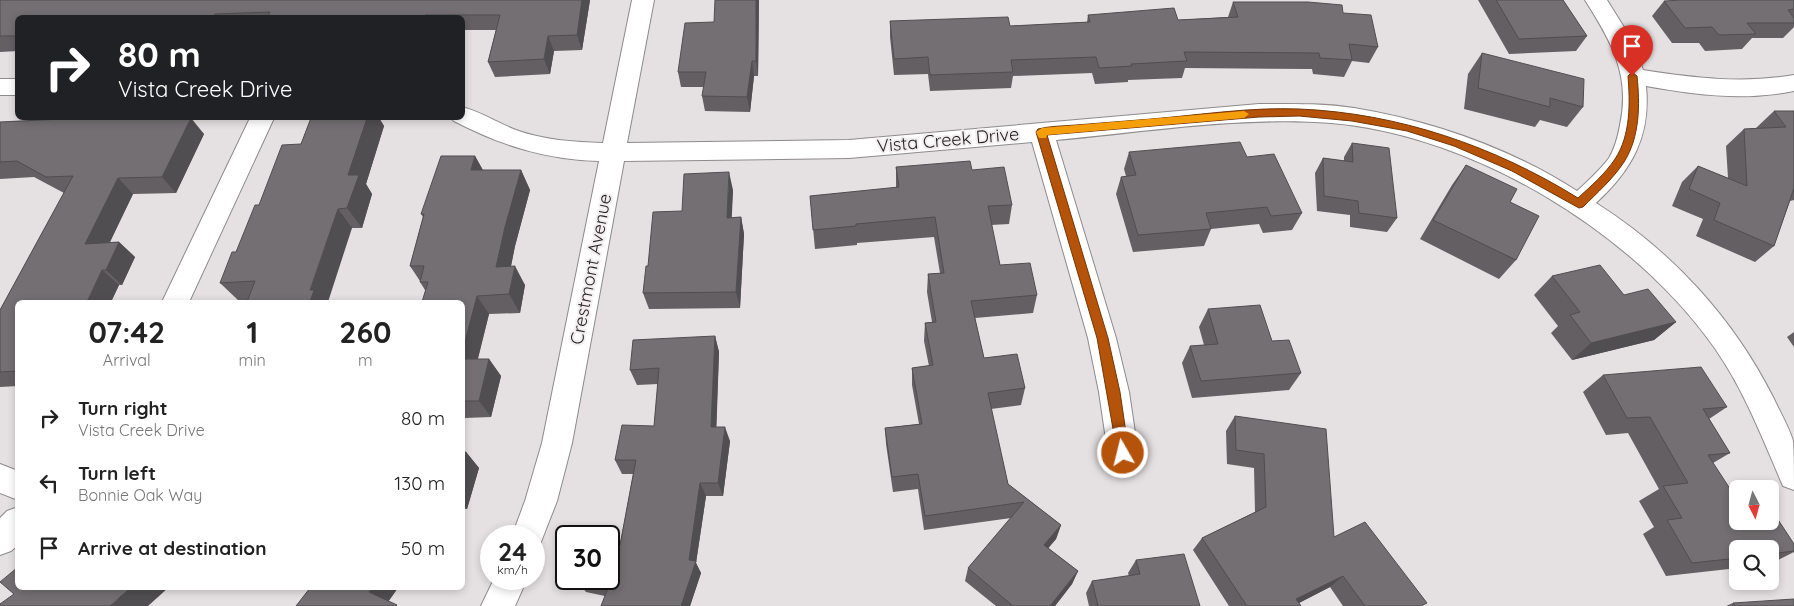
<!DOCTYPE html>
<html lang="en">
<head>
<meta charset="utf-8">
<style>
  :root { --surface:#fff; --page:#f6f6f6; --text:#222; --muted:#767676 }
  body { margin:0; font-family:Quicksand,sans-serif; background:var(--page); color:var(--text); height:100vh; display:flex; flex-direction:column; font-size:19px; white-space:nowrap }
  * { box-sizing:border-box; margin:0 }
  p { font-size:16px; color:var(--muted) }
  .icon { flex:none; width:28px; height:28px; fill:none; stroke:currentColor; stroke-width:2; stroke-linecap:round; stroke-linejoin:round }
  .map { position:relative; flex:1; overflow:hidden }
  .side { position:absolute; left:15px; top:300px; width:450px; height:290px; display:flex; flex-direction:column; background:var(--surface); border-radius:8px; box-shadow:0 2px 8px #0003 }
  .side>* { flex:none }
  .top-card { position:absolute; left:15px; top:15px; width:450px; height:105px; border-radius:8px; box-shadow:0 2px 8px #0003; background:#202124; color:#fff; overflow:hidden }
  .needle { width:32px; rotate:174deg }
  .buttons { position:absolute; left:1729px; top:480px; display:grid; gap:10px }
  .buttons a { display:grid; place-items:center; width:50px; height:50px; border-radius:8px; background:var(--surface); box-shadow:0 2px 8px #0003; font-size:25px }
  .speed { position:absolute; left:480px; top:525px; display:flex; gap:10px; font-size:25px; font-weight:700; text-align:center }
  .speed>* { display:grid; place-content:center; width:65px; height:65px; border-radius:50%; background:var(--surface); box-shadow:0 2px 8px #0003; line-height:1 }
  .speed small { font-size:12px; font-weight:400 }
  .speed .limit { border:2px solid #111; border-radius:8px; background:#fff; color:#111 }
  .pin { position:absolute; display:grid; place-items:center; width:42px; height:42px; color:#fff; margin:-51px -21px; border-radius:50% 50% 50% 0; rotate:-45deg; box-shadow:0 0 5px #0007 }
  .pin .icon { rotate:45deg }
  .me { position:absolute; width:55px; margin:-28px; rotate:352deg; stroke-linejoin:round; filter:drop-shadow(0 0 4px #0008) }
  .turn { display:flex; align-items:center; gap:18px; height:105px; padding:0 20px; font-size:22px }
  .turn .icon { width:65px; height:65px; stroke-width:2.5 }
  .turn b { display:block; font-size:35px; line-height:42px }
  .eta { display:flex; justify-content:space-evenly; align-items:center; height:85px; text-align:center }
  .eta b { font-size:30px; font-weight:700; line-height:35px }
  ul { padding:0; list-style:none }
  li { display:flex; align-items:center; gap:15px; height:65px; padding:0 20px }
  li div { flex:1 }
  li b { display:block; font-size:19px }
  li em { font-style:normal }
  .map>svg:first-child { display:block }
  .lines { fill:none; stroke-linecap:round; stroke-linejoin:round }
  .minor-casing { stroke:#8f8a8b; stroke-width:2 }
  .minor { fill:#fff; fill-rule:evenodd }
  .wall { fill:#635f62 }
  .shaded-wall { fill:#504e50 }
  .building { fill:#736f72; stroke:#504e50 }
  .route { fill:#b45309; stroke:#753606 }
  .slow { fill:#f59e0b }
  .labels { text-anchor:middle; stroke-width:4; stroke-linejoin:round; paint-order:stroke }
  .street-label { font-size:18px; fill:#211f20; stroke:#f2edee }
</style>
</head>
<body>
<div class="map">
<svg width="1794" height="606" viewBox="0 0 1794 606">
  <rect width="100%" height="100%" fill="#e5e0e1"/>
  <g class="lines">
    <g class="minor-casing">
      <path id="minor" d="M 632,0 L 654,0 L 627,143 L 849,140 L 1259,104 C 1290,104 1323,103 1354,108 C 1432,121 1510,148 1577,191 C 1588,181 1600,170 1609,158 C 1615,148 1618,136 1620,125 C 1631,75 1611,41 1585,0 L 1607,0 L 1632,40 L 1643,70 C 1694,78 1743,84 1794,75 L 1794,91 C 1744,101 1696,95 1646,86 C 1651,136 1632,170 1596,203 C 1672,251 1734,319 1774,399 C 1780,412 1789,427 1793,441 C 1794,453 1794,477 1794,490 L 1783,486 C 1763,440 1745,392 1716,350 C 1635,233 1474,135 1331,123 C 1241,116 1145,132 1056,140 L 1116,338 L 1129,392 L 1138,453 L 1134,463 L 1123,467 L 1112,463 L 1108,453 L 1099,392 L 1088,338 L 1032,142 L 849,158 L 624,161 L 572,443 L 557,501 L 539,547 L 534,549 L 534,536 L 512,536 L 525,501 L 542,443 L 599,161 C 546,160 500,145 454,121 L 451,118 L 462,118 L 462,107 C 481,112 498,123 516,130 C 543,140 574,142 603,143 Z
        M 0,79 L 18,79 L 18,95 L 0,95 Z
        M 250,118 L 274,118 L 189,302 L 162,302 Z
        M 0,464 L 18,471 L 18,500 L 0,493 Z
        M 18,507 L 18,545 L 11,551 L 0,555 L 0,518 L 7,511 Z
        M 494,579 L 527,579 L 515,606 L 481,606 Z"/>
    </g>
    <use href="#minor" class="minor"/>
  </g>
  <path class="wall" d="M 0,0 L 590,0 L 582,50 L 554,51 L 550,74 L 495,77 L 488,62 L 496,30 L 462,30 L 462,18 L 18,18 L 18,51 L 0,52 Z
    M 759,0 L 758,76 L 754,76 L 750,112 L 705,111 L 702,96 L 704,87 L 681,87 L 678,72 L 714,22 Z
    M 1478,0 L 1563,0 L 1587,36 L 1576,51 L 1509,54 Z
    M 1794,0 L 1794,27 L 1783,38 L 1752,38 L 1742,49 L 1705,51 L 1699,43 L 1672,43 L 1652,16 L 1664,1 Z
    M 1233,2 L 1343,13 L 1378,47 L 1369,63 L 1352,61 L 1344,77 L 1313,74 L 1312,69 L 1185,68 L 1182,78 L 1128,80 L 1128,82 L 1095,84 L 1092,73 L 1013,76 L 1011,88 L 930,91 L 928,74 L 894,75 L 890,37 L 890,21 L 1010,26 L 1087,22 L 1088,15 L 1178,20 L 1228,17 Z
    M 1482,53 L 1583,107 L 1567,127 L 1540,120 L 1535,127 L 1464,109 L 1468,74 Z
    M 1774,111 L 1794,111 L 1794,200 L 1790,201 L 1774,246 L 1755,262 L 1696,236 L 1703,219 L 1672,206 L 1682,182 L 1698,166 L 1728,178 L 1726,146 L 1744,129 L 1756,128 Z
    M 63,118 L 176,118 L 204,134 L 176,193 L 133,194 L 109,243 L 119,242 L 135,257 L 122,285 L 119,285 L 111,302 L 18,302 L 18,386 L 0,387 L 0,310 L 64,193 L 34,177 L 0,179 L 0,122 L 62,119 Z
    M 311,118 L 379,118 L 384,126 L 366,184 L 372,194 L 362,228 L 352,228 L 247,301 L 239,301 L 220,283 L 236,252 L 259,205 L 301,144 Z
    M 1352,143 L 1397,218 L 1387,232 L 1350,227 L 1350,215 L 1317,211 L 1315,173 L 1323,158 L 1344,161 L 1344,157 Z
    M 1129,152 L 1247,157 L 1302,213 L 1292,230 L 1263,233 L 1259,224 L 1211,229 L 1204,246 L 1133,252 L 1116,194 L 1121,177 L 1126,176 L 1124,169 Z
    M 475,156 L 483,170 L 521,170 L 530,190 L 515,246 L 511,266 L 525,285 L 520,313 L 489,314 L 478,359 L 489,359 L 501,376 L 491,417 L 465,418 L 462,426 L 462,302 L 425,290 L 420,282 L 420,281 L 410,266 L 423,217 L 421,214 Z
    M 1466,165 L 1510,202 L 1516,260 L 1499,279 L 1420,239 L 1452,185 Z
    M 896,167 L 972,170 L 1012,205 L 1009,224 L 991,225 L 1000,265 L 1037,295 L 1033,313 L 975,318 L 984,358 L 1025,388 L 1021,405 L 991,409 L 1008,484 L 1061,525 L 1056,539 L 1048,548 L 1078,571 L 1072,584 L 1055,606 L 996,606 L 965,581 L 968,568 L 1011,518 L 924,530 L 918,489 L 893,492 L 886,444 L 885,428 L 919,424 L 912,385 L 912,368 L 929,366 L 924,341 L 925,323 L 932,322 L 927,292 L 928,274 L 940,273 L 934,237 L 857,243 L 857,245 L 815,249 L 810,196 L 896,188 Z
    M 733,190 L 731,218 L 741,217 L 744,234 L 740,308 L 649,309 L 643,293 L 648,266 L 682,211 Z
    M 1552,276 L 1624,295 L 1676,322 L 1654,340 L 1572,360 L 1551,333 L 1558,326 L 1534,295 Z
    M 1208,309 L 1272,341 L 1301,373 L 1289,390 L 1192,398 L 1182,363 L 1190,346 L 1204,345 L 1199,327 Z
    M 1794,332 L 1794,347 L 1787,337 Z
    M 715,336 L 719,352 L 716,427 L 730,441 L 723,496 L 706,496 L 696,563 L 701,573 L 690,606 L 601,606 L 605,596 L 586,592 L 577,581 L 620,545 L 633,474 L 622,474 L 615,460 L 654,426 L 658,384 L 637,385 L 630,370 Z
    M 1603,375 L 1727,407 L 1709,419 L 1730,453 L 1713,463 L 1738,521 L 1794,544 L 1794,552 L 1770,564 L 1770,549 L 1738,549 L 1738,568 L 1666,576 L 1643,534 L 1654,527 L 1639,501 L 1659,489 L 1628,433 L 1606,435 L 1583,392 Z
    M 1235,416 L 1334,537 L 1422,606 L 1343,606 L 1330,587 L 1299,603 L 1301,606 L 1229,606 L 1193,550 L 1202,538 L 1255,512 L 1254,468 L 1227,464 L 1226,431 Z
    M 462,452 L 466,452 L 479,468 L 467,509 L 462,509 Z
    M 1136,560 L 1200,606 L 1089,606 L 1086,593 L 1092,581 L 1129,576 L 1128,573 Z
    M 1733,603 L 1794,606 L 1726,606 Z"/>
  <path class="shaded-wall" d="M 582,0 L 590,0 L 582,50 L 577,35 Z
    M 756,0 L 759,0 L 758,76 L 756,61 Z
    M 548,36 L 554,51 L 550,74 L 544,59 Z
    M 752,61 L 754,76 L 750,112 L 747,97 Z
    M 162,118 L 176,118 L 181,124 L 162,119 Z
    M 191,118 L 204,134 L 176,193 L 162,177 Z
    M 367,118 L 379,118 L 384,126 L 366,184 L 372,194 L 362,228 L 347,208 L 348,175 Z
    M 475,156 L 486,176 L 471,170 Z
    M 521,170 L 530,190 L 515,246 L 507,286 L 496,267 L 505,227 Z
    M 729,172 L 733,190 L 731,235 L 727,218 Z
    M 118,178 L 133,194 L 102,259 L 85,244 Z
    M 338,209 L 352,228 L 328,302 L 310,302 L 310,290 Z
    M 741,217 L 744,234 L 740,308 L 736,292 Z
    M 119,242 L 135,257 L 122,285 L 106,270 Z
    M 515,266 L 525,285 L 520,313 L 509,294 Z
    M 102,270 L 119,285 L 111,302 L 87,302 Z
    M 477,296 L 489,314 L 473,377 L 462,362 L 462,353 Z
    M 1676,322 L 1654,340 L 1572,360 L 1591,343 Z
    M 715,336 L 719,352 L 716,441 L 711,427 Z
    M 489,359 L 501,376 L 491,417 L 479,401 Z
    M 462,415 L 465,418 L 462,426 Z
    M 725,427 L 730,441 L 723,496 L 718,483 Z
    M 466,452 L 479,468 L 467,509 L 462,504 L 462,465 Z
    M 700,483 L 706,496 L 696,563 L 701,573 L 690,606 L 681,606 L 689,560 Z
    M 1061,525 L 1056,539 L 1040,558 L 1044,545 Z
    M 1078,571 L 1072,584 L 1055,606 L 1050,606 Z
    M 1343,576 L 1330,587 L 1293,606 L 1296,599 Z
    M 130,588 L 168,588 L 148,606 L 110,606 Z
    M 372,588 L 398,588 L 386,605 L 369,592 Z"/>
  <path class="building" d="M 0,0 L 582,0 L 577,35 L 548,36 L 544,59 L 488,62 L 500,15 L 425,15 L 424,18 L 267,18 L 270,12 L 215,14 L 213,18 L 182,18 L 182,16 L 147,18 L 18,18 L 18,36 L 0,36 Z
    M 715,0 L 756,0 L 756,61 L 752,61 L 747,97 L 702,96 L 706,72 L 678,72 L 685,23 L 714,22 Z
    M 1496,0 L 1563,0 L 1587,36 L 1519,39 Z
    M 1682,0 L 1794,0 L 1794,9 L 1788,10 L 1794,18 L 1794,23 L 1747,23 L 1756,34 L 1719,35 L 1712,27 L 1685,28 L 1664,1 Z
    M 1233,2 L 1308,2 L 1342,5 L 1343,13 L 1371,15 L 1378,47 L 1349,44 L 1352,60 L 1320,58 L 1319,53 L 1184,52 L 1187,61 L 1131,64 L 1132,66 L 1099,68 L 1096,57 L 1011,60 L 1013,72 L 930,75 L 928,57 L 894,59 L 890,21 L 1008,17 L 1010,26 L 1090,22 L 1088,15 L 1174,8 L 1178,20 L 1238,17 Z
    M 1482,53 L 1584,79 L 1583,107 L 1550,98 L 1550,107 L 1478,88 Z
    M 1774,111 L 1794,111 L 1794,188 L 1774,246 L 1714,220 L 1720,203 L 1689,189 L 1698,166 L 1747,186 L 1744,129 L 1786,127 Z
    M 63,118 L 162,118 L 162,119 L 191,118 L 162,177 L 118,178 L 85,244 L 119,242 L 106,270 L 102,270 L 87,302 L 18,302 L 18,371 L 0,372 L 0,310 L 73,176 L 46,177 L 17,161 L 0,162 L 0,122 L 62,119 Z
    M 311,118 L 367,118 L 348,175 L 359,175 L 347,208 L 338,209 L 310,290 L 314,290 L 310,302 L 247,302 L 255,281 L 220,283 L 232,252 L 236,252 L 255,205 L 259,205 L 282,145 L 301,144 Z
    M 1240,142 L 1247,157 L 1274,154 L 1302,213 L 1271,216 L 1267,207 L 1206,213 L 1211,229 L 1138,235 L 1121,177 L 1136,175 L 1129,152 Z
    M 1352,143 L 1389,148 L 1397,218 L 1359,213 L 1358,201 L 1324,196 L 1323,158 L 1353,162 Z
    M 441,156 L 475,156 L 471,170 L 521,170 L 505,227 L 496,267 L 515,266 L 509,294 L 477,296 L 462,353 L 462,302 L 422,302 L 428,282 L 420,282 L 424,266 L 410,266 L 424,214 L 421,214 Z
    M 970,161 L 972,170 L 1004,167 L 1012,205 L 988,206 L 1000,265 L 1030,263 L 1037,295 L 971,301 L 984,358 L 1017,354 L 1025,388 L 988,393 L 1008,484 L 1061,525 L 1044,545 L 1078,571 L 1050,606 L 1013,606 L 968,568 L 1024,502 L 925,516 L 918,474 L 892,477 L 885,428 L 922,424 L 912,368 L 933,365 L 925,323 L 936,322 L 928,274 L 944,273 L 935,217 L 856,224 L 856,226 L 813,230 L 810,196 L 899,187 L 896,167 Z
    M 1466,165 L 1517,189 L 1510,202 L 1539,216 L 1516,260 L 1433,220 Z
    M 729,172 L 727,218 L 741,217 L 736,292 L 643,293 L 646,266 L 648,266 L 653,212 L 682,211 L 684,174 Z
    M 1600,265 L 1624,295 L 1648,289 L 1676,322 L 1591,343 L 1570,315 L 1580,312 L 1552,276 Z
    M 1260,305 L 1272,341 L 1289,340 L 1301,373 L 1201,381 L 1190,346 L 1218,344 L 1208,309 Z
    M 715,336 L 711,427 L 725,427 L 718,483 L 700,483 L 689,560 L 696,561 L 681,606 L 601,606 L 608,588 L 577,581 L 578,579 L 609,579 L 609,543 L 620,545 L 636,460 L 615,460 L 622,425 L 654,426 L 659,368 L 630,370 L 633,340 Z
    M 462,359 L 489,359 L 479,401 L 462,401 Z
    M 1701,367 L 1727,407 L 1703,409 L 1730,453 L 1708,455 L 1738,501 L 1738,521 L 1770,521 L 1770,513 L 1773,512 L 1794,544 L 1794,551 L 1770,554 L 1770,549 L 1738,549 L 1738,558 L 1692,563 L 1667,520 L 1682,518 L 1663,486 L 1688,483 L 1650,417 L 1627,418 L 1603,375 Z
    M 1235,416 L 1326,429 L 1334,537 L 1365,522 L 1427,603 L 1421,606 L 1365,606 L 1343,576 L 1296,599 L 1301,606 L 1247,606 L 1202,538 L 1266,507 L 1264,454 L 1236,450 Z
    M 462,452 L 466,452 L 462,465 Z
    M 1184,554 L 1200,606 L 1098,606 L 1092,581 L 1140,574 L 1136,560 Z
    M 18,567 L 18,588 L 130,588 L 110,606 L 0,606 L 0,604 L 14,594 L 0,582 Z
    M 310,588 L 372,588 L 369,592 L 397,605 L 396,606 L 296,606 Z
    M 1794,599 L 1794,606 L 1735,606 L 1733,603 Z"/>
  <path class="route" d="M 1632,72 L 1637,76 C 1640,104 1640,137 1624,162 C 1613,179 1597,193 1583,207 L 1579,208 L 1512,171 L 1454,146 L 1407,131 L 1352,121 L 1299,116 L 1259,117 L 1047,135 L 1108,338 L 1120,392 L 1129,453 L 1127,457 L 1123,459 L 1118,457 L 1097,338 L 1036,132 L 1038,129 C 1050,126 1063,126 1076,125 C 1101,123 1126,121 1151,119 C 1200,115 1250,107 1299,109 C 1398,113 1494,146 1578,198 C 1591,186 1605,174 1615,159 C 1631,135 1630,102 1628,76 Z"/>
  <path class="slow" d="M 1244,111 L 1249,114 L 1244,118 L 1047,135 L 1046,138 L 1039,138 L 1036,132 L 1042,128 Z"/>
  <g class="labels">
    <g class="street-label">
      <text transform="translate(948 140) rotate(-5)" y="6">Vista Creek Drive</text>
      <text transform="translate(591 269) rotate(-79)" y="6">Crestmont Avenue</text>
    </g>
  </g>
</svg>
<div class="buttons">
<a><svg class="needle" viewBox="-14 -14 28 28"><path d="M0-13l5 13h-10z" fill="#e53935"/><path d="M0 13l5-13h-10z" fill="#767676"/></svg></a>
<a><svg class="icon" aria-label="search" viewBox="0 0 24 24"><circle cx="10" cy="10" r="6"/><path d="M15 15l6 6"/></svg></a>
</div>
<div class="speed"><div>24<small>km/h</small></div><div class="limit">30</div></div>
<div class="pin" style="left:1632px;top:76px;background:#d93025"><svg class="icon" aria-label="arrive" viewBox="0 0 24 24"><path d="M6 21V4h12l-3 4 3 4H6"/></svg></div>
<svg class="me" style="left:1123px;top:453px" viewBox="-20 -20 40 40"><circle r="17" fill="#b45309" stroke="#fff" stroke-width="3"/><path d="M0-11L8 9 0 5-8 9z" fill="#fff"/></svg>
<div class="top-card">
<div class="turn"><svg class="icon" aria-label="right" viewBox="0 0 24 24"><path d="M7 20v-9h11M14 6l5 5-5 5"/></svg><div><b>80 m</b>Vista Creek Drive</div></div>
</div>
<section class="side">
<div class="eta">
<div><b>07:42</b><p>Arrival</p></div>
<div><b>1</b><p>min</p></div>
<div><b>260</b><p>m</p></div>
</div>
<ul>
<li><svg class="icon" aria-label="right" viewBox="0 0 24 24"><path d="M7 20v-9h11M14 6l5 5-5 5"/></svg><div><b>Turn right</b><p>Vista Creek Drive</p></div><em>80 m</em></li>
<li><svg class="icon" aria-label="left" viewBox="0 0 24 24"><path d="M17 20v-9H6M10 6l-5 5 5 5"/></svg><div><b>Turn left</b><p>Bonnie Oak Way</p></div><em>130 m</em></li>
<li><svg class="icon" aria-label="arrive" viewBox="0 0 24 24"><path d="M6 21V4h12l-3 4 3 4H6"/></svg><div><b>Arrive at destination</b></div><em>50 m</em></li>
</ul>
</section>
</div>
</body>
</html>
